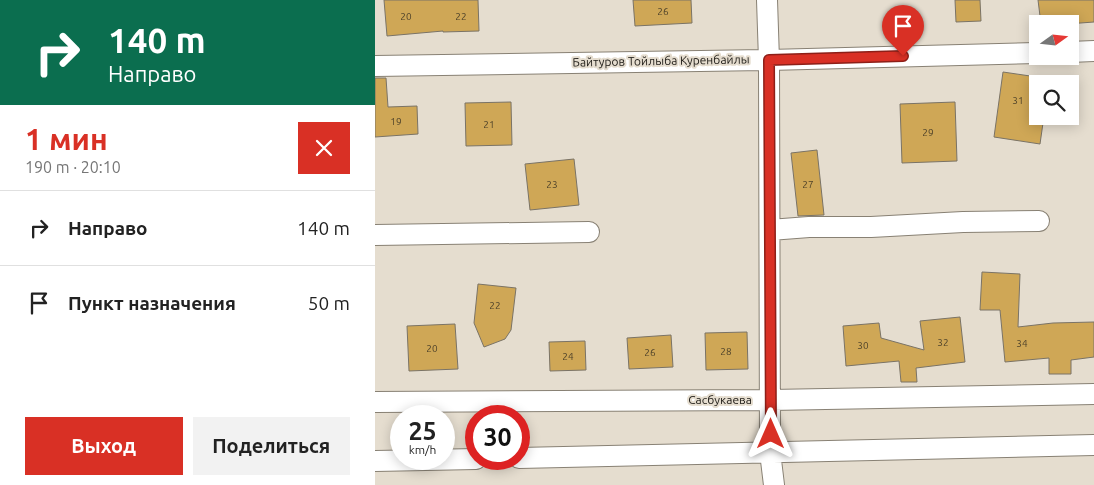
<!DOCTYPE html>
<html lang="ru">
<head>
<meta charset="utf-8">
<style>
  :root { --surface:#fff; --page:#f2f2f2; --text:#222; --muted:#767676; --line:#e0e0e0; --accent:#d93025 }
  body { margin:0; font-family:Ubuntu,sans-serif; background:var(--page); color:var(--text); height:100vh; display:flex; flex-direction:column; font-size:19px; white-space:nowrap }
  * { box-sizing:border-box; margin:0 }
  p { font-size:16px; color:var(--muted) }
  .icon { flex:none; width:28px; height:28px; fill:none; stroke:currentColor; stroke-width:2; stroke-linecap:round; stroke-linejoin:round }
  .map { position:relative; flex:1; overflow:hidden }
  .details { display:flex; flex-direction:column; background:var(--surface); width:375px }
  .details>* { flex:none }
  .hud { background:#0b6e4f; color:#fff; overflow:hidden }
  .needle { width:32px; rotate:75deg }
  .controls { position:absolute; left:654px; top:15px; display:grid; gap:10px }
  .controls a { display:grid; place-items:center; width:50px; height:50px; border-radius:0px; background:var(--surface); box-shadow:0 2px 12px #0003; font-size:25px }
  .speed { position:absolute; left:15px; top:405px; display:flex; gap:10px; font-size:25px; font-weight:700; text-align:center }
  .speed>* { display:grid; place-content:center; width:65px; height:65px; border-radius:50%; background:var(--surface); box-shadow:0 2px 12px #0003; line-height:1 }
  .speed small { font-size:12px; font-weight:400 }
  .speed .limit { border:8px solid #d22; background:#fff; color:#111 }
  .pin { position:absolute; display:grid; place-items:center; width:42px; height:42px; color:#fff; margin:-51px -21px; border-radius:50% 50% 50% 0; rotate:-45deg; box-shadow:0 0 5px #0007 }
  .pin .icon { rotate:45deg }
  .me { position:absolute; width:55px; margin:-28px; rotate:0deg; stroke-linejoin:round; filter:drop-shadow(0 0 4px #0008) }
  .turn { display:flex; align-items:center; gap:18px; height:105px; padding:0 25px; font-size:22px }
  .turn .icon { width:65px; height:65px; stroke-width:2.5 }
  .turn b { display:block; font-size:35px; line-height:42px }
  .round { display:grid; place-items:center; flex:none; width:52px; height:52px; border-radius:0px; background:var(--page) }
  .overview { display:flex; align-items:center; justify-content:space-between; height:85px; padding:0 25px }
  h1 { font-size:30px; font-weight:700; line-height:38px; color:var(--accent) }
  .button { display:flex; gap:10px; margin-top:auto; padding:10px 25px }
  .button a { flex:1; height:58px; border-radius:0px; background:var(--accent); color:#fff; font-size:20px; font-weight:700; line-height:58px; text-align:center }
  .button a+a { background:var(--page); color:var(--text) }
  ul { padding:0; list-style:none }
  li { display:flex; align-items:center; gap:15px; height:75px; padding:0 25px; border-top:1px solid var(--line) }
  li div { flex:1 }
  li b { display:block; font-size:19px }
  li em { font-style:normal }
  main { display:flex; flex:1; min-height:0 }
  .map>svg:first-child { display:block }
  .building { fill:#cfa756; stroke:#7a7366 }
  .lines { fill:none; stroke-linecap:round; stroke-linejoin:round }
  .minor-casing { stroke:#888174; stroke-width:22 }
  .minor { stroke:#fff; stroke-width:20 }
  .route-casing { stroke:#8d1f18; stroke-width:12 }
  .route { stroke:#d93025; stroke-width:9 }
  .labels { text-anchor:middle; stroke-width:4; stroke-linejoin:round; paint-order:stroke }
  .number-label { font-size:10px; fill:#4e422a }
  .street-label { font-size:12px; fill:#23201b; stroke:#e5ddcf }
</style>
</head>
<body>
<main>
<section class="details">
<div class="hud">
<div class="turn"><svg class="icon" aria-label="right" viewBox="0 0 24 24"><path d="M7 20v-9h11M14 6l5 5-5 5"/></svg><div><b>140 m</b>Направо</div></div>
</div>
<div class="overview"><div><h1>1 мин</h1><p>190 m · 20:10</p></div><a class="round" style="background:#d93025;color:#fff"><svg class="icon" aria-label="close" viewBox="0 0 24 24"><path d="M6 6l12 12M18 6L6 18"/></svg></a></div>
<ul>
<li><svg class="icon" aria-label="right" viewBox="0 0 24 24"><path d="M7 20v-9h11M14 6l5 5-5 5"/></svg><div><b>Направо</b></div><em>140 m</em></li>
<li><svg class="icon" aria-label="arrive" viewBox="0 0 24 24"><path d="M6 21V4h12l-3 4 3 4H6"/></svg><div><b>Пункт назначения</b></div><em>50 m</em></li>
</ul>
<div class="button"><a>Выход</a><a>Поделиться</a></div>
</section>
<div class="map">
<svg width="719" height="485" viewBox="0 0 719 485">
  <rect width="100%" height="100%" fill="#e5ddcf"/>
  <path class="building" d="M 9,0 L 103,0 L 104,31 L 68,32 L 68,31 L 12,36 Z
    M 258,0 L 316,0 L 317,23 L 260,26 Z
    M 580,0 L 605,0 L 606,21 L 581,22 Z
    M 663,0 L 719,0 L 719,22 L 692,24 L 666,24 Z
    M 628,72 L 662,77 L 662,116 L 669,116 L 665,144 L 619,137 Z
    M 0,78 L 11,78 L 13,107 L 42,106 L 43,134 L 0,137 Z
    M 136,102 L 137,145 L 91,146 L 90,103 Z
    M 580,102 L 582,161 L 527,163 L 525,104 Z
    M 442,150 L 449,215 L 423,216 L 416,153 Z
    M 199,159 L 204,205 L 155,210 L 150,164 Z
    M 607,272 L 645,274 L 643,327 L 678,323 L 719,322 L 719,357 L 696,360 L 696,374 L 674,374 L 674,358 L 630,362 L 625,310 L 605,310 Z
    M 103,284 L 141,288 L 136,330 L 130,339 L 109,347 L 99,323 Z
    M 585,317 L 590,362 L 541,368 L 542,382 L 526,382 L 524,361 L 471,366 L 468,326 L 504,323 L 506,338 L 549,350 L 545,321 Z
    M 80,324 L 83,369 L 34,371 L 32,326 Z
    M 372,332 L 373,369 L 331,370 L 330,333 Z
    M 296,335 L 298,367 L 254,369 L 252,338 Z
    M 210,341 L 211,370 L 175,371 L 174,342 Z"/>
  <g class="lines">
    <g class="minor-casing">
      <path id="minor" d="M 392,0 L 394,60 L 395,452 L 399,485
        M 695,52 L 719,51
        M 0,66 L 394,60 L 662,53
        M 395,230 L 434,227 L 496,227 L 588,222 L 664,221
        M 0,235 L 214,232
        M 0,402 L 396,400 L 719,394
        M 144,458 L 719,445
        M 0,461 L 101,459"/>
    </g>
    <use href="#minor" class="minor"/>
  </g>
  <g class="lines">
    <g class="route-casing">
      <path id="route" d="M 396,434 L 394,60 L 528,56"/>
    </g>
    <use href="#route" class="route"/>
  </g>
  <g class="labels">
    <g class="number-label">
      <text x="288" y="15">26</text>
      <text x="31" y="20">20</text>
      <text x="86" y="20">22</text>
      <text x="643" y="104">31</text>
      <text x="21" y="125">19</text>
      <text x="114" y="128">21</text>
      <text x="553" y="136">29</text>
      <text x="177" y="188">23</text>
      <text x="433" y="188">27</text>
      <text x="120" y="309">22</text>
      <text x="568" y="346">32</text>
      <text x="647" y="347">34</text>
      <text x="488" y="349">30</text>
      <text x="57" y="352">20</text>
      <text x="351" y="355">28</text>
      <text x="275" y="356">26</text>
      <text x="193" y="360">24</text>
    </g>
    <g class="street-label">
      <text transform="translate(286 61) rotate(-1)" y="4">Байтуров Тойлыба Куренбайлы</text>
      <text x="345" y="404">Сасбукаева</text>
    </g>
  </g>
</svg>
<div class="controls">
<a><svg class="needle" viewBox="-14 -14 28 28"><path d="M0-13l5 13h-10z" fill="#e53935"/><path d="M0 13l5-13h-10z" fill="#767676"/></svg></a>
<a><svg class="icon" aria-label="search" viewBox="0 0 24 24"><circle cx="10" cy="10" r="6"/><path d="M15 15l6 6"/></svg></a>
</div>
<div class="speed"><div>25<small>km/h</small></div><div class="limit">30</div></div>
<div class="pin" style="left:528px;top:56px;background:#d93025"><svg class="icon" aria-label="arrive" viewBox="0 0 24 24"><path d="M6 21V4h12l-3 4 3 4H6"/></svg></div>
<svg class="me" style="left:396px;top:434px" viewBox="-20 -20 40 40"><path d="M0-17L14 15 0 8-14 15z" fill="#d93025" stroke="#fff" stroke-width="4"/></svg>
</div>
</main>
</body>
</html>
